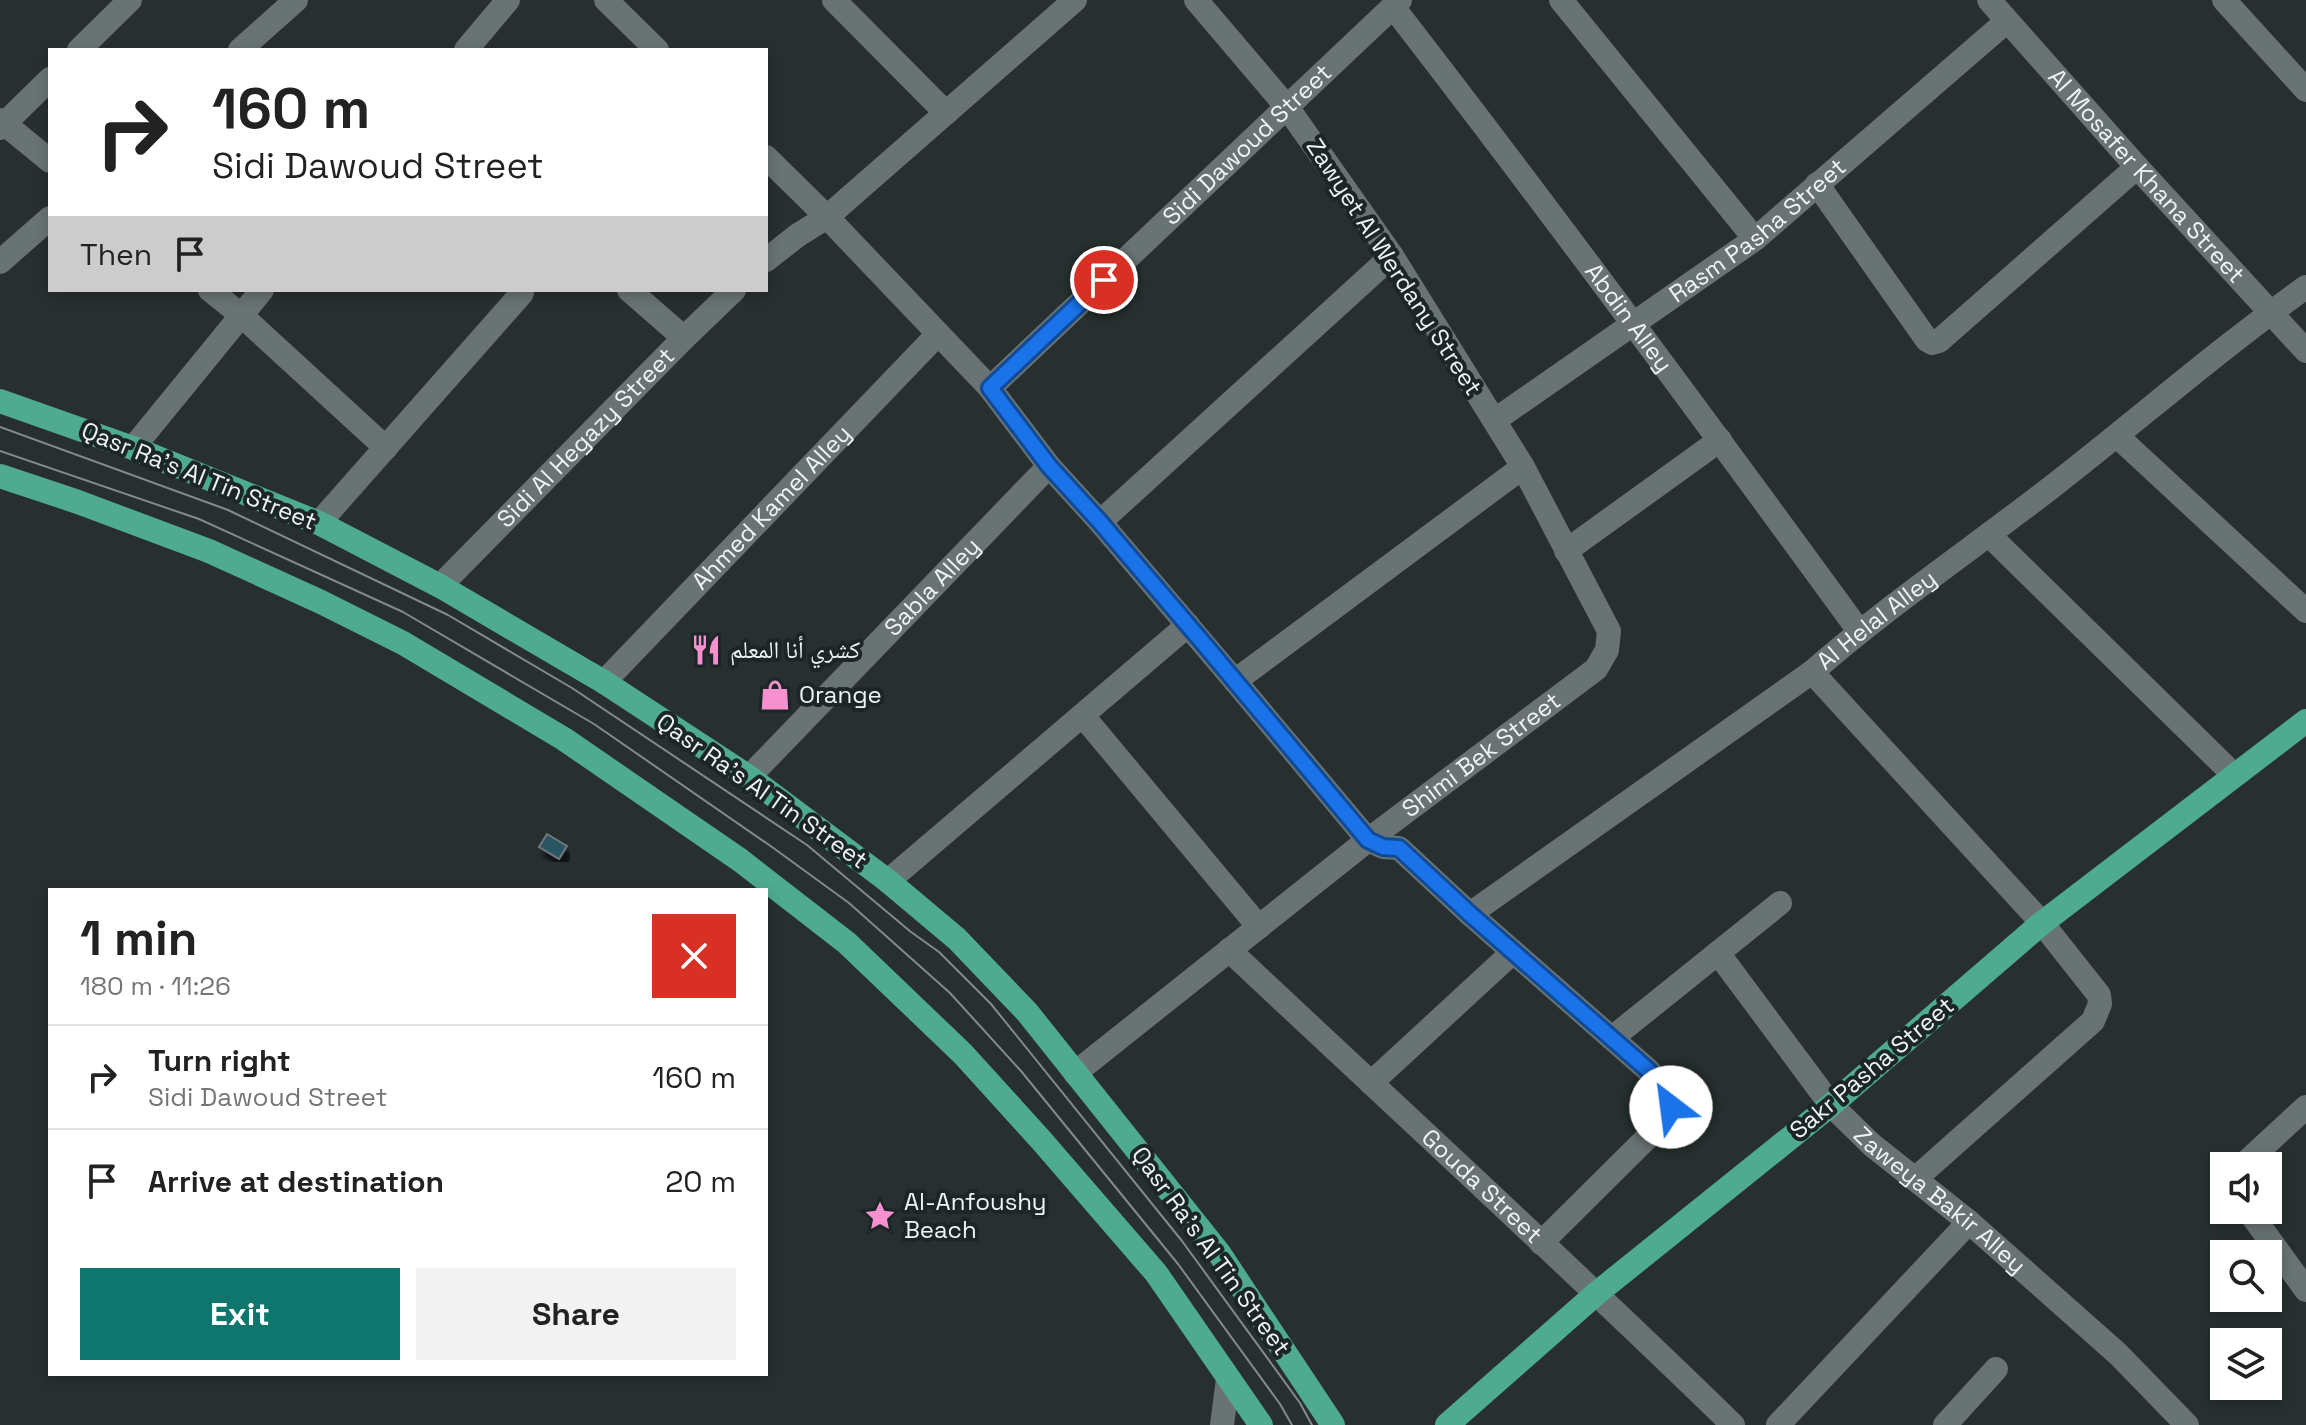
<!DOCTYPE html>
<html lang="en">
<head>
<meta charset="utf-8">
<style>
  :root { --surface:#fff; --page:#f2f2f2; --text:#222; --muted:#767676; --line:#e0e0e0; --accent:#0f766e }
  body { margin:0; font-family:"Space Grotesk","Noto Naskh Arabic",sans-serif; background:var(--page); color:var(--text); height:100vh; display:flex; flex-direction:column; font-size:30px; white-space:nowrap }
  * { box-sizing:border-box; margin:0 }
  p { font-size:26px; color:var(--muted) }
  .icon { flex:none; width:44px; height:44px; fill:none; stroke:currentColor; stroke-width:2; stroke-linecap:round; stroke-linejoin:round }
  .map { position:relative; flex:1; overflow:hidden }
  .sheet { position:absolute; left:48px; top:888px; width:720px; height:488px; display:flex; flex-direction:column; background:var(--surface); border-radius:0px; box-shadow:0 4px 12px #0003 }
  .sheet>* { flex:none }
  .banner { position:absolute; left:48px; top:48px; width:720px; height:244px; border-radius:0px; box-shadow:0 4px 12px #0003; background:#fff; color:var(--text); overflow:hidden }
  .buttons { position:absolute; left:2210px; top:1152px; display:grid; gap:16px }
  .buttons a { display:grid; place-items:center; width:72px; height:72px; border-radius:0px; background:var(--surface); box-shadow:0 4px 12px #0003; font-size:40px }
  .pin { position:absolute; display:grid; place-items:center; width:68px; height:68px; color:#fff; margin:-34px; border:4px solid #fff; border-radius:50%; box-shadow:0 2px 8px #0007 }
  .me { position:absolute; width:88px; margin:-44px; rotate:330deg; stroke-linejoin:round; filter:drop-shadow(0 0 6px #0008) }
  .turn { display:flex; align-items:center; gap:28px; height:168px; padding:0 32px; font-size:36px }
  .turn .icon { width:104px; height:104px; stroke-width:2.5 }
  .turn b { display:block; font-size:56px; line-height:68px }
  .then { display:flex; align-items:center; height:76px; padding:0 32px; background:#0003; gap:16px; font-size:30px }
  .round { display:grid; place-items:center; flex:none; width:84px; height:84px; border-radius:0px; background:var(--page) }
  .head { display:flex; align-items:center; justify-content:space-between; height:136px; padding:0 32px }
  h1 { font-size:48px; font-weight:700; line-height:60px }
  .cta { display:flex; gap:16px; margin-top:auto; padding:16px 32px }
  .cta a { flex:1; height:92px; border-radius:0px; background:var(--accent); color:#fff; font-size:32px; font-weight:700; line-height:92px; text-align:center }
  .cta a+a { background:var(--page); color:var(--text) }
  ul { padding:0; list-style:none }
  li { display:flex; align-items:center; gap:24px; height:104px; padding:0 32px; border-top:2px solid var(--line) }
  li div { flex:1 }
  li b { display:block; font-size:30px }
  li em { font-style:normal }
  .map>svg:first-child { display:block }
  .building { fill:#2c5464; stroke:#70797d; stroke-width:2; filter:url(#shadow) }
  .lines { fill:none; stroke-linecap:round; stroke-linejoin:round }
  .minor { stroke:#697373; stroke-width:24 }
  .major { stroke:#4eab8e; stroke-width:24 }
  .tram { stroke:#838a8a; stroke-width:2 }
  .route-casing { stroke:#114b97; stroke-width:20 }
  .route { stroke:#1a73e8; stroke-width:14 }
  .labels { text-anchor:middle; stroke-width:8; stroke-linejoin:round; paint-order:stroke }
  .street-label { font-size:24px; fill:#eef4f4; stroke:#1d2626 }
  .poi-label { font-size:24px; fill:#eef4f4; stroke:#1d2626; text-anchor:start }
</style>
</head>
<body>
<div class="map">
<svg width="2306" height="1425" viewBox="0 0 2306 1425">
  <defs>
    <filter id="shadow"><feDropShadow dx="5" dy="9" stdDeviation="2" flood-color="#0009"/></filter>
  </defs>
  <rect width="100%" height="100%" fill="#272f2f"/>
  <path class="building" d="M 547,834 L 567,846 L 559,859 L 539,847 Z"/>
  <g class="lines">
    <g class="minor">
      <path d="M 606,0 L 657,50"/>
      <path d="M 834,0 L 946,113"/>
      <path d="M 1561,0 L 1755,239"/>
      <path id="s1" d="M 1989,0 L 2137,167 L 2306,351"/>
      <path d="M 2224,0 L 2306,90"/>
      <path id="s2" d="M 1393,7 C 1552,212 1706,421 1859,631"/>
      <path d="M 79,50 L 130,0"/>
      <path d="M 240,50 L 296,0"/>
      <path d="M 466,50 L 508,0"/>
      <path d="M 0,120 L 50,161"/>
      <path d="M 0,128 L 50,79"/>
      <path d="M 766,157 L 827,217 L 990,388 L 1049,466 L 1100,522 L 1235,681 L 1368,840 L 1383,847 L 1399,848 L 1470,914 L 1648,1070 C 1665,1089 1678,1095 1664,1121 L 1541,1243"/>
      <path d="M 1817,184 L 1927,340 L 1932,343 L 1939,341 L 2137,167"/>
      <path d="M 766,260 L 798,235 L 827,217 L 1075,0"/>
      <path d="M 0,262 L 50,218"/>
      <path d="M 210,290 L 241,315 L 386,448"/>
      <path d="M 629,290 L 684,338"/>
      <path id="s3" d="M 990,388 L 1400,0"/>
      <path id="s4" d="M 1495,420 L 1755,239 L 2007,21"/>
      <path d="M 2117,436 L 2306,611"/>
      <path d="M 133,448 L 262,290"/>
      <path d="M 1100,522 L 1392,256"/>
      <path d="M 319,523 L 522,293"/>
      <path d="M 1989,535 L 2234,775"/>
      <path d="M 1566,551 L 1720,440"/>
      <path id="s5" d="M 440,586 L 684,338 L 734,290"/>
      <path d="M 1812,672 L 2042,923 L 2099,995 L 2100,1004 L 2093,1021 L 1915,1179"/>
      <path d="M 1235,681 L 1523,467"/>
      <path id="s6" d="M 604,682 L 938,334"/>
      <path d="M 1083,716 L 1259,927"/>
      <path id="s7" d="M 749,777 L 1049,466"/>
      <path d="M 888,881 L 1188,625"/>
      <path id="s8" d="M 1470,914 L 1812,672 C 1889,605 1973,548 2053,486 C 2138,420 2219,349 2306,287"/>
      <path id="s9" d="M 1229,950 C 1397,1108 1568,1264 1733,1425"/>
      <path id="s10" d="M 1718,953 L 1831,1105 L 1872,1145 L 1969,1222 L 2118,1354 L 2187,1425"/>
      <path d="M 1612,1038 L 1780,903"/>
      <path id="s11" d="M 1075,1073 L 1368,840 L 1596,669 L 1607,650 L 1609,631 L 1523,467 L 1392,256 L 1287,107 L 1196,0"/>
      <path d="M 1371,1083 L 1513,952"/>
      <path d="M 2242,1166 L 2306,1107"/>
      <path d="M 2248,1210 L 2306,1290"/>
      <path d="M 1222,1425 L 1228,1379"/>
      <path d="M 1778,1425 L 1969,1222"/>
      <path d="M 1945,1425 L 1996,1369"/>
    </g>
    <path class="major" d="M 0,401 L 133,448 L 319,523 L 440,586 L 604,682 L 749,777 L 888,881 L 957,939 L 1027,1012 L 1219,1253 L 1333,1425
      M 0,476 L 78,502 L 209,551 L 321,602 L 403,643 L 564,739 L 740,860 L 847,943 L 963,1054 L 1041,1140 L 1156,1273 L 1261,1425
      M 1447,1425 L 1597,1293 L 1831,1105 L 2042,923 L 2306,721"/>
    <path class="tram" d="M 0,427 L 228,510 L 448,615 L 572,688 L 807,845 L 911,932 L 939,952 L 991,1004 L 1182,1241 L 1300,1403 L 1312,1425
      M 0,451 L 199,519 L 403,612 L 594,724 L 772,847 L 849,903 L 950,993 L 1021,1071 L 1178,1264 L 1280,1404 L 1292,1425"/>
  </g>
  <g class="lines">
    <g class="route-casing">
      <path id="route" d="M 1104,280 L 990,388 L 1049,466 L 1100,522 L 1204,644 L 1368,840 L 1383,847 L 1399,848 L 1470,914 L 1648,1070 L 1669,1094 L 1671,1107"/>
    </g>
    <use href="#route" class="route"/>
  </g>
  <defs>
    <g id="restaurant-bare" transform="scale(2.4)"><path d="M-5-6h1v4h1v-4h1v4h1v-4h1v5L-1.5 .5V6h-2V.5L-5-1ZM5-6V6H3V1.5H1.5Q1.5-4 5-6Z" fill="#f790ce" stroke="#1d2626" stroke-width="2.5" paint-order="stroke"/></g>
    <g id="shop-bare" transform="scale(2.4)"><path d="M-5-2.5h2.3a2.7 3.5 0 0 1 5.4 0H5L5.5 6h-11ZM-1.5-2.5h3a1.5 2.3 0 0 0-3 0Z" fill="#f790ce" stroke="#1d2626" stroke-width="2.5" paint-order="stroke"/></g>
    <g id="sight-bare" transform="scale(2.4)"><path d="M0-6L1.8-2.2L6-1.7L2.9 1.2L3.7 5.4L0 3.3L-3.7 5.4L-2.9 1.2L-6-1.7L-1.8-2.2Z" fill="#f790ce" stroke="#1d2626" stroke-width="2.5" paint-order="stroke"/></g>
  </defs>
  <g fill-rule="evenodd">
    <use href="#restaurant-bare" x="706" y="650"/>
    <use href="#shop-bare" x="775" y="695"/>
    <use href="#sight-bare" x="880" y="1216"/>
  </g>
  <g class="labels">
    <g class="street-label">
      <text dy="8" stroke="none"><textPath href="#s3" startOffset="354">Sidi Dawoud Street</textPath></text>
      <text dy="8" stroke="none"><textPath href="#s1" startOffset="236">Al Mosafer Khana Street</textPath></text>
      <text dy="8" stroke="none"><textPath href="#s4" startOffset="324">Rasm Pasha Street</textPath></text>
      <text transform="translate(1394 267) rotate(57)" y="8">Zawyet Al Werdany Street</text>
      <text dy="8" stroke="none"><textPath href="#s2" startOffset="390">Abdin Alley</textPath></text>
      <text dy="8" stroke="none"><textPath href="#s5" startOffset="208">Sidi Al Hegazy Street</textPath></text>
      <text transform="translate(199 476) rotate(22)" y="8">Qasr Ra's Al Tin Street</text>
      <text dy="8" stroke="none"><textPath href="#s6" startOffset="242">Ahmed Kamel Alley</textPath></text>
      <text dy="8" stroke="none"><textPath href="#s7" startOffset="264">Sabla Alley</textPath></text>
      <text dy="8" stroke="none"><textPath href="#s8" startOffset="502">Al Helal Alley</textPath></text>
      <text dy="8" stroke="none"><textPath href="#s11" startOffset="516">Shimi Bek Street</textPath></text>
      <text transform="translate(762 791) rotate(35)" y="8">Qasr Ra's Al Tin Street</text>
      <text transform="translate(1872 1068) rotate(-40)" y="8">Sakr Pasha Street</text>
      <text dy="8" stroke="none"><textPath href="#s9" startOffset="346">Gouda Street</textPath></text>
      <text dy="8" stroke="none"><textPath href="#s10" startOffset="334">Zaweya Bakir Alley</textPath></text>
      <text transform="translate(1211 1251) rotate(54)" y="8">Qasr Ra's Al Tin Street</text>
    </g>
    <g class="poi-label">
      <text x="730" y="658">كشري أنا المعلم</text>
      <text x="799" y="703">Orange</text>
      <text x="904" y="1210">Al-Anfoushy<tspan x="904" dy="28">Beach</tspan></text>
    </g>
  </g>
</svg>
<div class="buttons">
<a><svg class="icon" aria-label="sound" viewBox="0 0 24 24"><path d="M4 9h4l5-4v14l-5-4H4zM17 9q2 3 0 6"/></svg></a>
<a><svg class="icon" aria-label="search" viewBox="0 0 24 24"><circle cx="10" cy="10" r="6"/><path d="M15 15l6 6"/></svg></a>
<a><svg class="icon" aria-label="layers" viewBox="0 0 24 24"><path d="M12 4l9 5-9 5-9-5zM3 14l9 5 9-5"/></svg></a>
</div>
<div class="pin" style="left:1104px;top:280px;background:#d93025"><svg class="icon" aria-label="arrive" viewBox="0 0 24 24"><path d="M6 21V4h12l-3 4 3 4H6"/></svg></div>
<svg class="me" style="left:1671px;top:1107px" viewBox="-20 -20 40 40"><circle r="19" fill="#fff"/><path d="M0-13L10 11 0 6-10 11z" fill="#1a73e8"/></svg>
<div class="banner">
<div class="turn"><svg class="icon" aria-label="right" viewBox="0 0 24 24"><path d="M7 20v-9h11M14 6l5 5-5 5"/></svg><div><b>160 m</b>Sidi Dawoud Street</div></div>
<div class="then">Then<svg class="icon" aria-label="arrive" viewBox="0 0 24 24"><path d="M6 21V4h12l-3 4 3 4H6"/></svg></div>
</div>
<section class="sheet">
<div class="head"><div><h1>1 min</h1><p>180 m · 11:26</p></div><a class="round" style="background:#d93025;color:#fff"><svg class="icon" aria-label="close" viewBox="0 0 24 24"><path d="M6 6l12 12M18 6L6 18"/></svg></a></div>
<ul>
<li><svg class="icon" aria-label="right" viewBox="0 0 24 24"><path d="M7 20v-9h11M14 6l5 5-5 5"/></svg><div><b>Turn right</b><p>Sidi Dawoud Street</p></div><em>160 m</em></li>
<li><svg class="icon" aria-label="arrive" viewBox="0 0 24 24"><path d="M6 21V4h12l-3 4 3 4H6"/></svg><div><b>Arrive at destination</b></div><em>20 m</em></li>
</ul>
<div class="cta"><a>Exit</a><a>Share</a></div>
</section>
</div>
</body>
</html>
